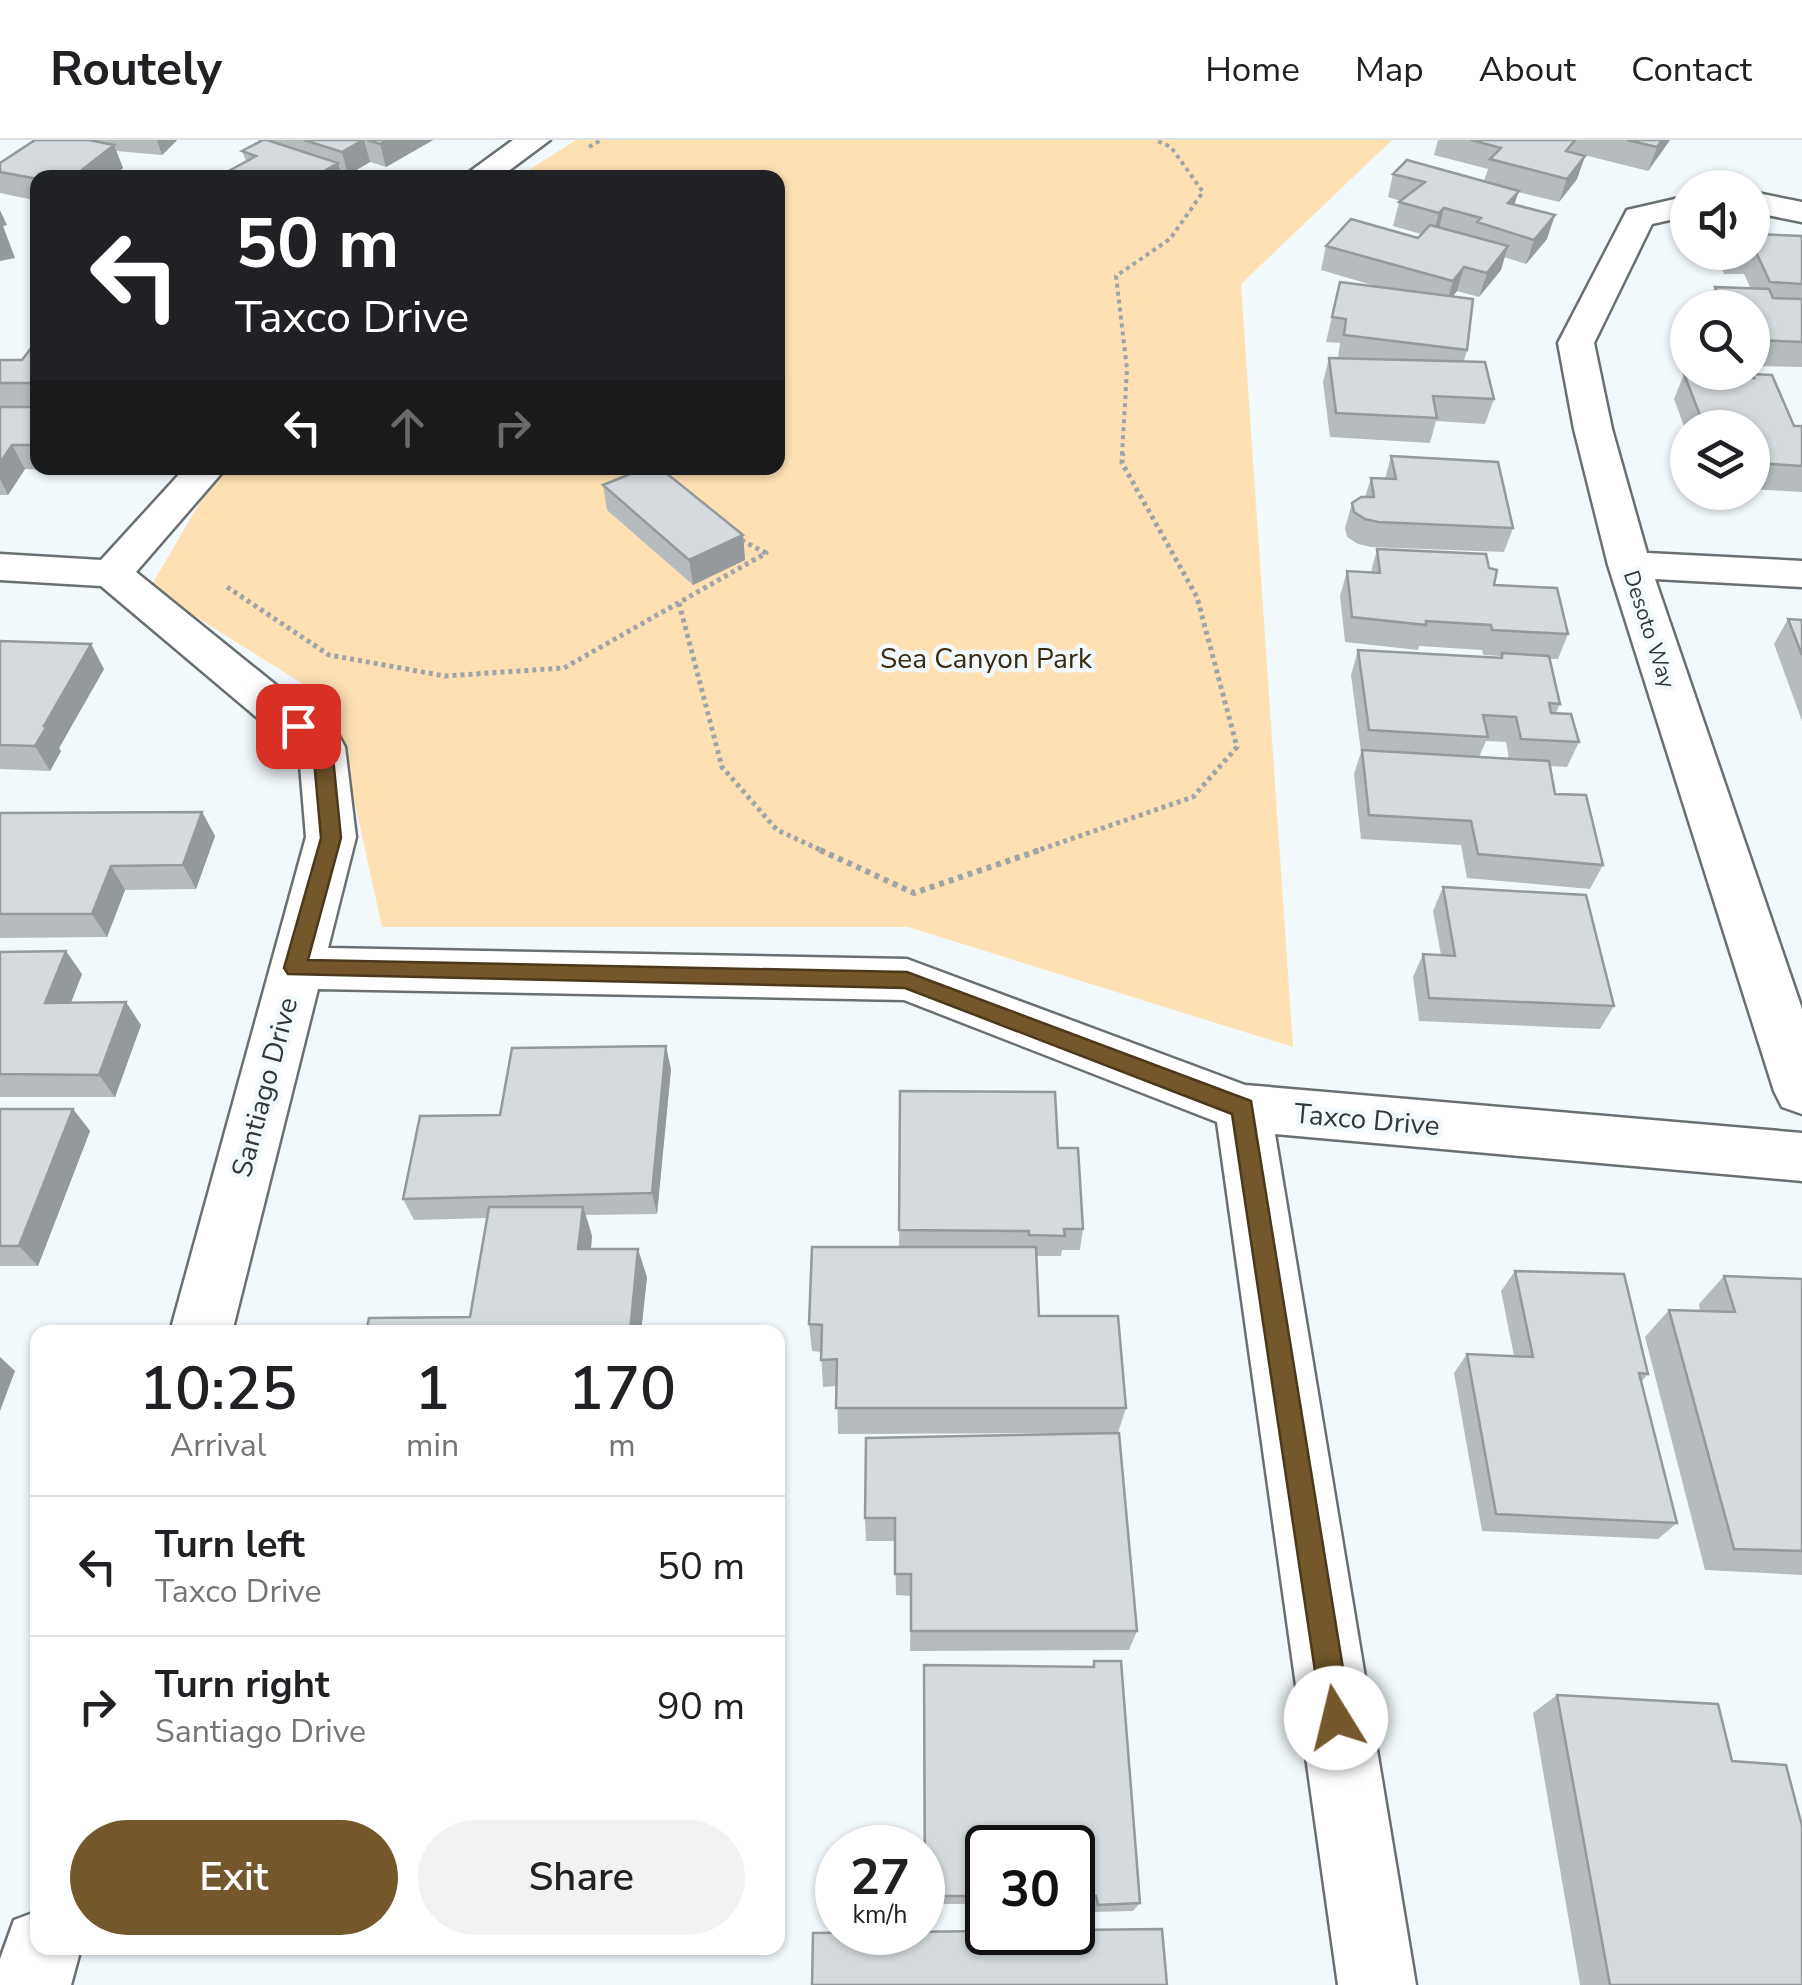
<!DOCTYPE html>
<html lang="en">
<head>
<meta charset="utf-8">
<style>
  :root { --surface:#fff; --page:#f2f2f2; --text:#202124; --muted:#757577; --line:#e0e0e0; --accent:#74582b }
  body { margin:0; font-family:"Nunito Sans",sans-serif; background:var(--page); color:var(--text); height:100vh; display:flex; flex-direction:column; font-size:38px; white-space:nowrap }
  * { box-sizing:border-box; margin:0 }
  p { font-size:32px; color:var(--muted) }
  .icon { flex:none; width:55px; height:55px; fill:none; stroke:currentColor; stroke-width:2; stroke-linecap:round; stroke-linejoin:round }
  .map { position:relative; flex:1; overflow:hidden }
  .side { position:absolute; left:30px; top:1185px; width:755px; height:630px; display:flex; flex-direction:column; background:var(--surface); border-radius:20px; box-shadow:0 2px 8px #0004 }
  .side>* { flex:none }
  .top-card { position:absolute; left:30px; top:30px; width:755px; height:305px; border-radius:20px; box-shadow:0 2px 8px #0004; background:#202124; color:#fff; overflow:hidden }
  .tools { position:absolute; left:1670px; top:30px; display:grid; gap:20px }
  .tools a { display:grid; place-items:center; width:100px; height:100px; border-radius:50%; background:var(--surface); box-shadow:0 2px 8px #0004; font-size:50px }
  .speed { position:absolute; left:815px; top:1685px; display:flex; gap:20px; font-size:50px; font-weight:700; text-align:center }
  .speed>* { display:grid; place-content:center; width:130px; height:130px; border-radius:50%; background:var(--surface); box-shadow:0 2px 8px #0004; line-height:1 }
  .speed small { font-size:25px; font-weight:400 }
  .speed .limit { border:5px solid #111; border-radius:15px; background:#fff; color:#111 }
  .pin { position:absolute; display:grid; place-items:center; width:85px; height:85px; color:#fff; margin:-42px; border-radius:20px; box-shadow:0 5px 15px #0006 }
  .me { position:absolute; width:110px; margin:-55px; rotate:351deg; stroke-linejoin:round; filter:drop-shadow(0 0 8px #0008) }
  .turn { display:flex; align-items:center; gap:35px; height:210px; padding:0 40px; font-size:45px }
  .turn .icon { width:130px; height:130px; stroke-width:2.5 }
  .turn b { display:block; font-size:70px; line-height:85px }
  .lanes { display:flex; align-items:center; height:95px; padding:0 40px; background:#0003; justify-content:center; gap:50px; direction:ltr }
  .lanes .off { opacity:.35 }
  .eta { display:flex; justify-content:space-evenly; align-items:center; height:170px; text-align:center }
  .eta b { font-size:60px; font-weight:600; line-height:70px }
  .button { display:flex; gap:20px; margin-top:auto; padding:20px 40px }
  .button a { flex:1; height:115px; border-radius:60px; background:var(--accent); color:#fff; font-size:40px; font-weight:600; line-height:115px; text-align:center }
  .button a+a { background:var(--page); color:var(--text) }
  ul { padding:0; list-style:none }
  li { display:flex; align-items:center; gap:30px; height:140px; padding:0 40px; border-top:2px solid var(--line) }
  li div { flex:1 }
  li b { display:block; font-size:38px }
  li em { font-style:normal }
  header { display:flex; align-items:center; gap:60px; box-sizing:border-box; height:140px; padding:0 50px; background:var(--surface); border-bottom:2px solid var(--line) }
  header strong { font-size:48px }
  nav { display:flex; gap:55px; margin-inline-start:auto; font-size:35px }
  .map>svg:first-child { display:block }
  .green { fill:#fee0b3 }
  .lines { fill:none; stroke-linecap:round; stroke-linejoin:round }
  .minor-casing { stroke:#6a7072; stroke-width:5 }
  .path-far2 { stroke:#9fa4a7; stroke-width:4; stroke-dasharray:4 4; stroke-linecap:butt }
  .path-far1 { stroke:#9fa4a7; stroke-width:5; stroke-dasharray:4 4; stroke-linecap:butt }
  .path { stroke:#9fa4a7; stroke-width:6; stroke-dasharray:5 5; stroke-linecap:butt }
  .minor { fill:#fff; fill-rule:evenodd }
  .wall { fill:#b6bbbe; fill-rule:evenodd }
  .shaded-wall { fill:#94999b }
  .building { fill:#d4dadd; stroke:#94999b; stroke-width:2.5 }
  .route { fill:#74582b; stroke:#4b391c; stroke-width:2.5 }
  .labels { text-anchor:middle; stroke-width:9; stroke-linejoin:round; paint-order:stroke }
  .far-street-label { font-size:22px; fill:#343738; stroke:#f2f9fc }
  .park-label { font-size:28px; fill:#3a290d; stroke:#f2f9fc }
  .street-label { font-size:28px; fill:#343738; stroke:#f2f9fc }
</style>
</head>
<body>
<header>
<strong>Routely</strong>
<nav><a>Home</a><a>Map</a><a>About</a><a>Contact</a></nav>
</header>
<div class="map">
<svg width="1802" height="1845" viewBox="0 0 1802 1845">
  <rect width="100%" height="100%" fill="#f2f9fc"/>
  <path class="green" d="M 576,0 L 1392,0 L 1241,144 L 1293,907 L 908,787 L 382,787 L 333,563 L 150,448 L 220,328 L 778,328 L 778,38 L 518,37 Z"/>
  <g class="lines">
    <g class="minor-casing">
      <path id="minor" d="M 513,0 L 550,0 L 499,38 L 461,38 Z
        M 1752,52 L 1802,62 L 1802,82 L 1752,72 Z
        M 1688,56 L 1688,76 L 1652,84 L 1594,203 L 1612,289 L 1647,413 L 1802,421 L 1802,447 L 1655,439 L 1802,869 L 1802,974 L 1782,967 L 1774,951 L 1608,425 L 1574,289 L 1558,203 L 1627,70 Z
        M 185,328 L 226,328 L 136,432 L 339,596 L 345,607 L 356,697 L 328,808 L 907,819 L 1245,945 L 1802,993 L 1802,1041 L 1275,994 L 1416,1845 L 1338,1845 L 1217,982 L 904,860 L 318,849 L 232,1192 L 170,1192 L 306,697 L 299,613 L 101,446 L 0,440 L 0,414 L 101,420 Z
        M 38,1771 L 38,1808 L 81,1808 L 71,1845 L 0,1845 L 0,1819 L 14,1780 Z"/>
    </g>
    <path class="path-far2" d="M 589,7 L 601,0
      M 1122,315 L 1127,229 L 1116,136 L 1170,99 L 1203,52 L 1171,7 L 1155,0"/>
    <path class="path-far1" d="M 227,447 L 329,515 L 445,536 L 564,528 L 766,413 L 739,399
      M 679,463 L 722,627 L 777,690 L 825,712
      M 1033,712 L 1193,657 L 1237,607 L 1197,457 L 1122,323 L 1123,313"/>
    <path class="path" d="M 820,710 L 914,753 L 1040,710"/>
    <use href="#minor" class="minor"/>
  </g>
  <path class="wall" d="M 35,0 L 177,0 L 162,15 L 116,11 L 123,28 L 111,38 L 38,38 L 38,61 L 0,53 L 0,23 Z
    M 258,0 L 433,0 L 386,27 L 370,22 L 348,35 L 340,33 L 246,21 L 242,11 L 259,2 Z
    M 1438,0 L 1670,0 L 1648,31 L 1572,12 L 1585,16 L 1577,39 L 1559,62 L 1518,52 L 1514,64 L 1547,99 L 1526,124 L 1504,117 L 1501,130 L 1479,157 L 1457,151 L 1453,156 L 1467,210 L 1464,221 L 1494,259 L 1485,284 L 1436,281 L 1430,303 L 1330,297 L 1323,242 L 1329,218 L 1338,218 L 1340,203 L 1326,202 L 1340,142 L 1379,147 L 1321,130 L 1326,106 L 1418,98 L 1421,94 L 1393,86 L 1399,62 L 1401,61 L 1388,57 L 1393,34 L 1484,41 L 1488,29 L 1434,15 Z
    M 1752,94 L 1802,96 L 1802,227 L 1752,226 L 1752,168 L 1706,168 L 1715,147 L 1751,149 L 1744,134 L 1724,134 L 1717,116 L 1718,112 L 1752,112 Z
    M 38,199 L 38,328 L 82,328 L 80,331 L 25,329 L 8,355 L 0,355 L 0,220 L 22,220 Z
    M 1684,234 L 1750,238 L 1752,234 L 1794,286 L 1802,286 L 1802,352 L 1752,349 L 1752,288 L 1688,288 L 1688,297 L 1674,259 Z
    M 1391,316 L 1513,388 L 1504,412 L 1371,407 L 1358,404 L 1347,397 L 1345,388 L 1352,363 L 1365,357 L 1371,338 L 1385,339 Z
    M 603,345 L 743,395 L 745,420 L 693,445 L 607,370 Z
    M 1377,409 L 1494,445 L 1568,494 L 1558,519 L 1550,519 L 1560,564 L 1556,573 L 1579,602 L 1567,627 L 1550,626 L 1555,654 L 1603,725 L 1590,749 L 1467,738 L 1461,705 L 1361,699 L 1354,634 L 1361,612 L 1351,535 L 1358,510 L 1500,517 L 1501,516 L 1483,515 L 1482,510 L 1419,506 L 1418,510 L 1345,502 L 1340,456 L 1347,431 L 1371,432 ZM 1486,601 L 1506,602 L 1509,619 L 1479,617 Z
    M 1788,479 L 1802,480 L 1802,581 L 1774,504 Z
    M 0,501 L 104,529 L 59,608 L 61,611 L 50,631 L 0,629 Z
    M 202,672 L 215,696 L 196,749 L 125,750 L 107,797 L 0,798 L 0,673 Z
    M 1443,747 L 1614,866 L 1600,889 L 1419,881 L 1413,837 L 1423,814 L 1441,815 L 1433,771 Z
    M 0,812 L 82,834 L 71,862 L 141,885 L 115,957 L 0,957 Z
    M 671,929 L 657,1074 L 586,1075 L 592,1096 L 591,1109 L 647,1137 L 641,1192 L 366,1192 L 470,1177 L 487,1078 L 414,1080 L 403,1059 L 500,975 Z
    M 900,951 L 1058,1008 L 1083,1089 L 1080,1110 L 1062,1110 L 1061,1116 L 1036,1116 L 1039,1176 L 1126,1268 L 1118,1293 L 1137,1491 L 1129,1510 L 910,1511 L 911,1456 L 896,1455 L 895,1401 L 866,1401 L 865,1378 L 1112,1293 L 838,1294 L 837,1246 L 823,1247 L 821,1212 L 812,1211 L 809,1184 L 899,1107 Z
    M 0,969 L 73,969 L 90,991 L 38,1126 L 0,1126 Z
    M 1515,1131 L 1648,1234 L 1641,1242 L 1677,1383 L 1658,1399 L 1482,1391 L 1454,1233 L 1467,1214 L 1514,1216 L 1501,1151 Z
    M 1724,1136 L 1802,1139 L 1802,1435 L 1705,1430 L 1645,1197 L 1669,1170 L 1700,1171 L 1699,1164 Z
    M 1094,1521 L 1140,1763 L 1133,1771 L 1092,1772 L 1090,1764 L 1072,1764 L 1072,1708 L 988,1708 L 988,1764 L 924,1764 L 923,1539 L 1092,1527 Z
    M 1557,1555 L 1732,1621 L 1802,1845 L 1580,1845 L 1533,1573 Z"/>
  <path class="shaded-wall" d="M 157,0 L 177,0 L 162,15 Z
    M 363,0 L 364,0 L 370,22 L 348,35 L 342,12 Z
    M 387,0 L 433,0 L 386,27 L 380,4 Z
    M 1662,0 L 1670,0 L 1648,31 L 1657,7 Z
    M 114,5 L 123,28 L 111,38 L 86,38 L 83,29 Z
    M 1585,16 L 1577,39 L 1559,62 L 1567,39 Z
    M 338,23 L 342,38 L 312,38 Z
    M 1519,51 L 1511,74 L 1508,63 Z
    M 1444,68 L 1438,92 L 1432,97 L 1439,73 Z
    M 0,70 L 7,85 L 3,86 L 15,118 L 0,121 Z
    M 1555,75 L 1547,99 L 1526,124 L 1534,100 Z
    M 1508,106 L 1501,130 L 1479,157 L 1487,133 Z
    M 1464,127 L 1457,151 L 1446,165 L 1453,141 Z
    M 12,305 L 25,329 L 8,355 L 0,339 L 0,323 Z
    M 743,395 L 745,420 L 693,445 L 689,420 Z
    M 91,504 L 104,529 L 59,608 L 61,611 L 50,631 L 35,606 L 44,586 Z
    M 202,672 L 215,696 L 196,749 L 183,725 Z
    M 111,726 L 125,750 L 107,797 L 92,774 Z
    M 66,811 L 82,834 L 62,886 L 45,863 Z
    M 126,862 L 141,885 L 115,957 L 99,935 Z
    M 666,906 L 671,929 L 657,1074 L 652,1053 Z
    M 73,969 L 90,991 L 38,1126 L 19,1106 Z
    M 583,1067 L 592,1096 L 588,1138 L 578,1109 Z
    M 638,1109 L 647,1137 L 641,1192 L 630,1192 Z
    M 0,1217 L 15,1231 L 0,1271 Z"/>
  <path class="building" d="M 35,0 L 89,0 L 114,5 L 83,29 L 97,32 L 88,38 L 38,38 L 38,39 L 0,32 L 0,23 Z
    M 263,0 L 267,0 L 338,23 L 312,38 L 216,38 L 256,16 L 242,11 Z
    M 304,0 L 363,0 L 342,12 Z
    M 367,0 L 387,0 L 380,4 Z
    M 1471,0 L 1575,0 L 1566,11 L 1585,16 L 1567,39 L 1490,19 L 1501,8 Z
    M 1627,0 L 1662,0 L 1657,7 Z
    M 1407,20 L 1519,51 L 1508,63 L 1555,75 L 1534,100 L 1477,82 L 1481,78 L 1444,68 L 1439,73 L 1399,62 L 1425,42 L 1393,34 Z
    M 1351,79 L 1418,98 L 1430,85 L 1508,106 L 1487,133 L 1464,127 L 1453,141 L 1326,106 Z
    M 1752,94 L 1802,96 L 1802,144 L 1770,142 L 1755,110 L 1752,110 Z
    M 1340,142 L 1473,159 L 1467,210 L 1344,195 L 1346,179 L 1332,177 Z
    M 1715,147 L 1769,149 L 1773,158 L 1802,159 L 1802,202 L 1759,200 L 1762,206 L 1752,206 L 1752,168 L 1724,168 Z
    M 38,199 L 38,243 L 0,243 L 0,220 L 22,220 Z
    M 1329,218 L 1485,222 L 1494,259 L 1433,256 L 1437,278 L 1336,273 Z
    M 1684,234 L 1754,238 L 1752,234 L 1772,235 L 1794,286 L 1802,286 L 1802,326 L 1755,323 L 1752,318 L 1752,288 L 1705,288 Z
    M 0,267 L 38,267 L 38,305 L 12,305 L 0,323 Z
    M 1391,316 L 1498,322 L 1513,388 L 1378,382 L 1365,379 L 1354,372 L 1352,363 L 1361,357 L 1374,357 L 1371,338 L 1396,339 Z
    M 645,328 L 660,328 L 743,395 L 689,420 L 603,345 Z
    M 1377,409 L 1486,414 L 1489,428 L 1497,430 L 1494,445 L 1557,448 L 1568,494 L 1492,490 L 1491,485 L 1426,481 L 1426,485 L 1352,477 L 1347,431 L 1380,433 Z
    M 1788,479 L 1802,480 L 1802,515 Z
    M 0,501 L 91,504 L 44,586 L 47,586 L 35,606 L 0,605 Z
    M 1358,510 L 1502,518 L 1502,513 L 1549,516 L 1560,564 L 1549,563 L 1551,573 L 1571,574 L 1579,602 L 1521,599 L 1516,577 L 1483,575 L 1488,597 L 1369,590 Z
    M 1362,610 L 1549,621 L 1555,654 L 1586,655 L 1603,725 L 1478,714 L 1471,681 L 1369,675 Z
    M 202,672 L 183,725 L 111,726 L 92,774 L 0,774 L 0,673 Z
    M 1443,747 L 1586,755 L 1614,866 L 1429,858 L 1423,814 L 1455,816 Z
    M 66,811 L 45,863 L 126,862 L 99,935 L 0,934 L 0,812 Z
    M 666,906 L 652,1053 L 403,1059 L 420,976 L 500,975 L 512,908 Z
    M 900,951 L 1055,952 L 1058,1008 L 1078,1008 L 1083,1089 L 1064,1089 L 1065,1096 L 1029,1095 L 1029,1091 L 899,1090 Z
    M 0,969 L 73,969 L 19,1106 L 0,1106 Z
    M 489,1067 L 583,1067 L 578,1109 L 638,1109 L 630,1192 L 366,1192 L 369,1178 L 470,1177 Z
    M 812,1107 L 1036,1107 L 1039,1176 L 1118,1176 L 1126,1268 L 836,1268 L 837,1219 L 821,1220 L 822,1185 L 809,1184 Z
    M 1515,1131 L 1624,1134 L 1648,1234 L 1639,1233 L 1677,1383 L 1496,1374 L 1467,1214 L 1533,1217 Z
    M 1724,1136 L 1802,1139 L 1802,1411 L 1734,1409 L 1669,1170 L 1735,1172 Z
    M 1119,1293 L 1137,1491 L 911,1491 L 911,1434 L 895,1434 L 895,1378 L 865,1378 L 866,1298 Z
    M 1094,1521 L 1121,1521 L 1140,1763 L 1098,1765 L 1096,1756 L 1072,1756 L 1072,1708 L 988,1708 L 988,1756 L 925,1756 L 924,1525 L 1094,1527 Z
    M 1557,1555 L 1718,1564 L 1732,1621 L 1786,1625 L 1802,1686 L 1802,1845 L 1610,1845 Z
    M 1162,1789 L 1167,1845 L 812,1845 L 813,1793 L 988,1791 L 988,1792 L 1072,1792 L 1072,1790 Z"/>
  <path class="route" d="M 298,580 L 332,607 L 341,698 L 308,820 L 907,832 L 1251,961 L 1351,1578 L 1347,1589 L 1336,1593 L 1326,1589 L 1322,1578 L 1232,974 L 905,848 L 288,834 L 284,828 L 321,698 L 313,609 L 289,586 Z"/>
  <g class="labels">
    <g class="far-street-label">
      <text transform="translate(1650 489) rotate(72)" y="8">Desoto Way</text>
    </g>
    <g class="park-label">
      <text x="986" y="528">Sea Canyon Park</text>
    </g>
    <g class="street-label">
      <text transform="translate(264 947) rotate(-75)" y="10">Santiago Drive</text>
      <text transform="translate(1367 979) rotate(5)" y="10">Taxco Drive</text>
    </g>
  </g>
</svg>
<div class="tools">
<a><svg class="icon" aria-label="sound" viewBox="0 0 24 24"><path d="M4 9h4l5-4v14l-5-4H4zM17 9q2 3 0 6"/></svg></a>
<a><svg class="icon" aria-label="search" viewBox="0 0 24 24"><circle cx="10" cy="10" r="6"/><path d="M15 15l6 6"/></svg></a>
<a><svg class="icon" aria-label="layers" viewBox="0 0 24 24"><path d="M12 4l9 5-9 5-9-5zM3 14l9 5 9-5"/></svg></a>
</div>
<div class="speed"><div>27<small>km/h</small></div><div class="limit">30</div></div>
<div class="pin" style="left:298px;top:586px;background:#d93025"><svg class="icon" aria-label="arrive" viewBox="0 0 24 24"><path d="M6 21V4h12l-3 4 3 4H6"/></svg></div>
<svg class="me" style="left:1336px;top:1578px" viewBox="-20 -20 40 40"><circle r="19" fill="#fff"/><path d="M0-13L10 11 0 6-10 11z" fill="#74582b"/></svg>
<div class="top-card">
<div class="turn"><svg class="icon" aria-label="left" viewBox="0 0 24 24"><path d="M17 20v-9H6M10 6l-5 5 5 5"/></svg><div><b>50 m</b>Taxco Drive</div></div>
<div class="lanes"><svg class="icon" aria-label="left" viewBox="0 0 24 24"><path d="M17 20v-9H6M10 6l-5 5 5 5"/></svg><svg class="icon off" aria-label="ahead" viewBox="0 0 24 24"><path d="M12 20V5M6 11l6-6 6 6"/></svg><svg class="icon off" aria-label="right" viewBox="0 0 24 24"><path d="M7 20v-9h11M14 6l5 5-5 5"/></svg></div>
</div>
<section class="side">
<div class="eta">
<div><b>10:25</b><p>Arrival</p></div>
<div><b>1</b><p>min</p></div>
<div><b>170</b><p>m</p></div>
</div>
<ul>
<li><svg class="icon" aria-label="left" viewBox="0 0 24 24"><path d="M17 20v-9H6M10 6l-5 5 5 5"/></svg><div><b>Turn left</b><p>Taxco Drive</p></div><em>50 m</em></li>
<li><svg class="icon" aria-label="right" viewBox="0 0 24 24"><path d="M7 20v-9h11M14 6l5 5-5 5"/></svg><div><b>Turn right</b><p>Santiago Drive</p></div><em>90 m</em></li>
</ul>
<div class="button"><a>Exit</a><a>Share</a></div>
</section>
</div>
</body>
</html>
